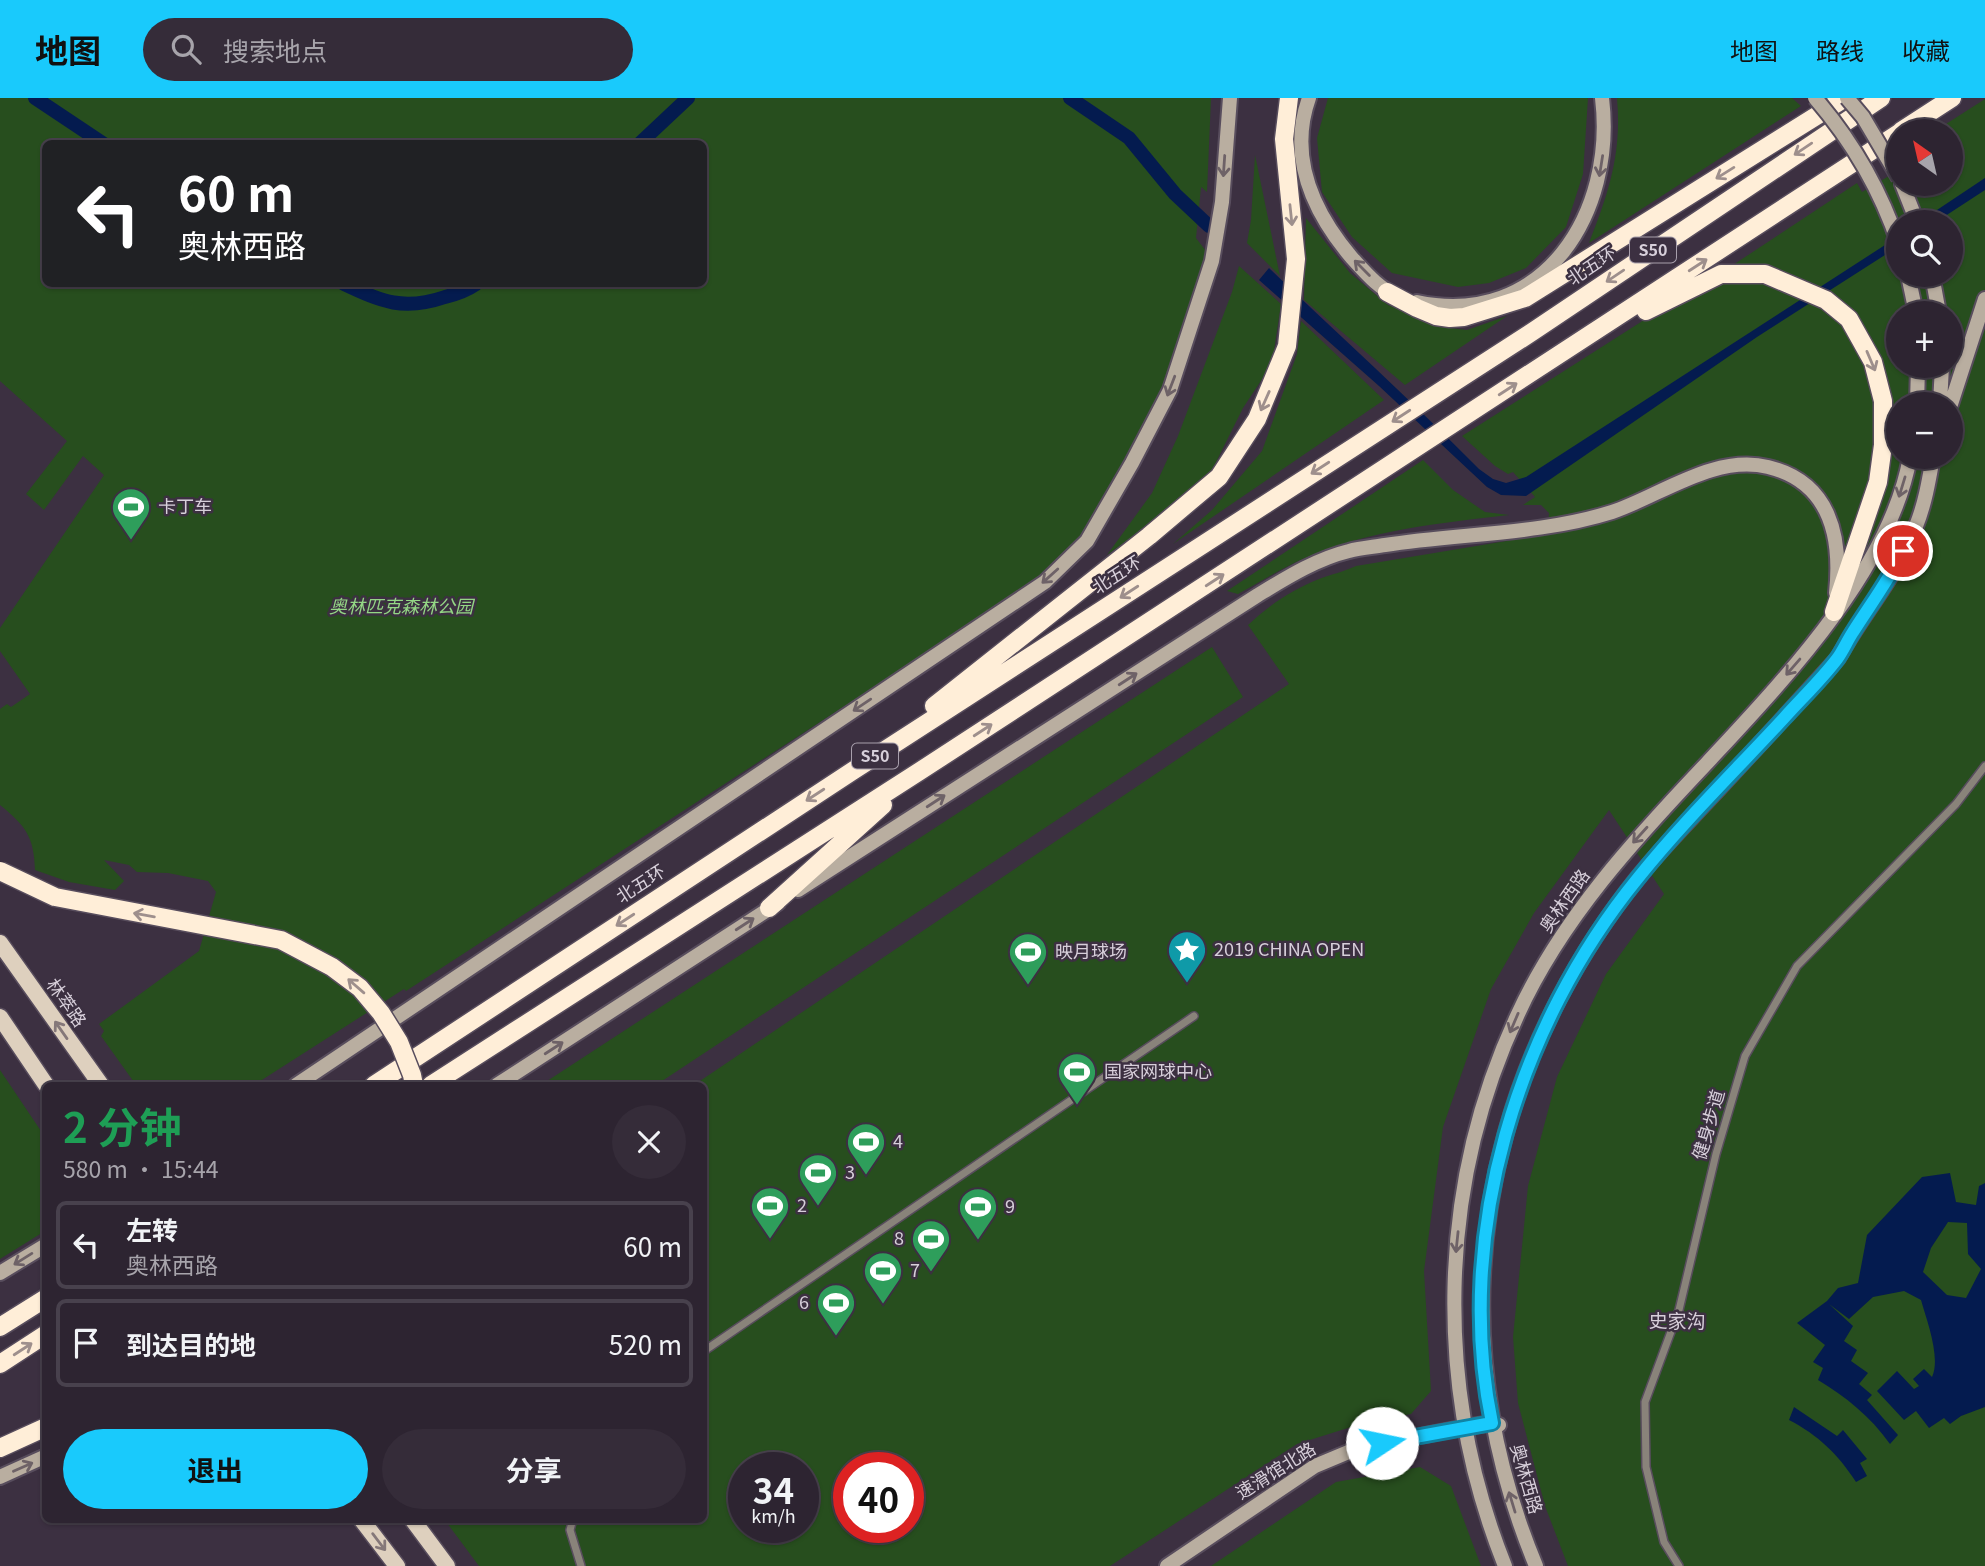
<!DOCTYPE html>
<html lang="zh">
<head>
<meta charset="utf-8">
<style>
  :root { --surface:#2d2431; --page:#352c39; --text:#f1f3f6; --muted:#a7a4ab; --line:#48414d; --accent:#19cafc }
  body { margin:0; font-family:Georgia,"Noto Sans SC",serif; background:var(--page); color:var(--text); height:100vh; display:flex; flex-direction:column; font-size:26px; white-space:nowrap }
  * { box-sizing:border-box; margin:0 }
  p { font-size:23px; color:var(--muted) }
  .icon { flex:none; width:38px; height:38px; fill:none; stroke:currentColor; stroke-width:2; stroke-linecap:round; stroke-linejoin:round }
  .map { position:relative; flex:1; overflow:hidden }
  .panel { position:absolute; left:42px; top:984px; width:665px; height:441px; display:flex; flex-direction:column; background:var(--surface); border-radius:10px; box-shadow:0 2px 5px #0004,0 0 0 2px var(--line) }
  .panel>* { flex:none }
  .top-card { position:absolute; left:42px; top:42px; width:665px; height:147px; border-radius:10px; box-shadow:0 2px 5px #0004,0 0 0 2px var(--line); background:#202124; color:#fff; overflow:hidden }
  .needle { width:46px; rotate:326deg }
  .tools { position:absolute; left:1886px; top:21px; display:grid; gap:14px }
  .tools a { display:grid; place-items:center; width:77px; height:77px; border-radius:50%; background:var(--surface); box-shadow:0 2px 5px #0004,0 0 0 2px var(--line); font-size:35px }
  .speed { position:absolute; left:728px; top:1354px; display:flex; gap:14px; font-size:35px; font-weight:700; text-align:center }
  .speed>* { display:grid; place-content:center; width:91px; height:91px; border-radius:50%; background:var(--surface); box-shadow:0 2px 5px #0004,0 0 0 2px var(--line); line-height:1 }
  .speed small { font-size:18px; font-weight:400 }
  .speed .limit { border:10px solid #d22; background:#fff; color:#111 }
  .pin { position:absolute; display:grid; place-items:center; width:60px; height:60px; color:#fff; margin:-30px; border:4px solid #fff; border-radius:50%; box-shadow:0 2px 7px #0007 }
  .me { position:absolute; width:77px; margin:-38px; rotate:79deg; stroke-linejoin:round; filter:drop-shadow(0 0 5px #0008) }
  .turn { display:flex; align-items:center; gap:24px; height:147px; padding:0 21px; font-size:32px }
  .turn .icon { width:91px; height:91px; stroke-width:2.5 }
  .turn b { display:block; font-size:49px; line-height:60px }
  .round { display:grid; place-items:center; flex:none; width:74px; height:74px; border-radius:37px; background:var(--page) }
  .summary { display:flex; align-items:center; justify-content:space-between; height:119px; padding:0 21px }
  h1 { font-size:42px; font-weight:700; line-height:52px; color:#1e9e55 }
  .button { display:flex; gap:14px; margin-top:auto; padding:14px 21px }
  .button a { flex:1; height:80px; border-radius:42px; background:var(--accent); color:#111; font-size:28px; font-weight:700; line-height:80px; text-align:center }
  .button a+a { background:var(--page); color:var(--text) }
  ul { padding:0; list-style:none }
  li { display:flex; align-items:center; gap:21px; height:88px; margin:0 14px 10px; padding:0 7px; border:4px solid var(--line); border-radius:10px }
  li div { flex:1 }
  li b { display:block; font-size:26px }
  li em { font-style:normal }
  header { display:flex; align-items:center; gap:42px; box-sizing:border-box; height:98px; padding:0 35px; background:var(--accent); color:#111 }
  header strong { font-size:33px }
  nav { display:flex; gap:38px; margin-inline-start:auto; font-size:24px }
  .search { width:490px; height:63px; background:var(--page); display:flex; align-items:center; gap:18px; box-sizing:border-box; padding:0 24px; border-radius:38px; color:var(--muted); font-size:26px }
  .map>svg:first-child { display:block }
  .green { fill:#274e1e; fill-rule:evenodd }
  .water { fill:#041b4f; fill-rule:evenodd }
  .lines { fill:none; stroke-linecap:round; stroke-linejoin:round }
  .canal { stroke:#041b4f; stroke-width:14 }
  .street-casing { stroke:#584d5d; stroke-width:10 }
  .secondary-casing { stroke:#584d5d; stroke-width:18 }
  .primary-casing { stroke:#584d5d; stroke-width:19 }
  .highway-casing { stroke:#584d5d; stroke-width:21 }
  .street { stroke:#89837a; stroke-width:7 }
  .secondary { stroke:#b9aea0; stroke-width:14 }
  .primary { stroke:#ded0be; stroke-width:16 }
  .highway { stroke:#ffeed8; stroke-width:18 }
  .secondary-bridge-casing { stroke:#584d5d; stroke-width:18; stroke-linecap:butt }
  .highway-bridge-casing { stroke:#584d5d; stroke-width:21; stroke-linecap:butt }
  .secondary-bridge { stroke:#b9aea0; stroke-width:14 }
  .highway-bridge { stroke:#ffeed8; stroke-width:18 }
  .oneway { stroke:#9e8f8c }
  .oneway2 { stroke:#6e6267 }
  .oneway3 { stroke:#857879 }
  .route-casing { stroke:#1083a4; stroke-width:18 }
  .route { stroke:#19cafc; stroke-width:12 }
  .labels { text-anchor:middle; stroke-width:5; stroke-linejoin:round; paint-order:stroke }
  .shield { fill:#3c3041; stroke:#a89fac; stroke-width:2 }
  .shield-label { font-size:16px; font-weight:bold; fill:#d7cfda }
  .street-label { font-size:18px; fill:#d7cfda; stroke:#3c3041 }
  .poi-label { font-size:18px; fill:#d7cfda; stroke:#3c3041; text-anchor:start }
  .park-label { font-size:18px; font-style:italic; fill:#94d785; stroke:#3c3041 }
  .neighbourhood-label { font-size:19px; fill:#d7cfda; stroke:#3c3041 }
</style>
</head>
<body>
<header>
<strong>地图</strong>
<div class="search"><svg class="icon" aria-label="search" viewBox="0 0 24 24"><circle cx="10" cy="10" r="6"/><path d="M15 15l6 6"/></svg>搜索地点</div>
<nav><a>地图</a><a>路线</a><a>收藏</a></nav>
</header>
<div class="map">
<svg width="1985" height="1468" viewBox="0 0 1985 1468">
  <rect width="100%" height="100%" fill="#3c3041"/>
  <path class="green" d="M 0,0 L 1211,0 L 1207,94 L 1201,89 L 1196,140 L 1209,157 L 1195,205 L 1179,240 L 1164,289 L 1145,323 L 1139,340 L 1083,442 L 1040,481 L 406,893 L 404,891 L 254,987 L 136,987 L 101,938 L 104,933 L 99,926 L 199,853 L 216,794 L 208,783 L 168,775 L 137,774 L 129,767 L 104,762 L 124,783 L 115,792 L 69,784 L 35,772 C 34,739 26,728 0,707 L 0,611 L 7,606 L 11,609 L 30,596 L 0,553 L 0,530 L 104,377 L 83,358 L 44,412 L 26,396 L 67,343 L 0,283 ZM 46,46 L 704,46 L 704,186 L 46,186 Z
    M 1328,0 L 1588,0 L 1583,76 L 1566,129 L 1526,170 L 1489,185 L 1458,189 L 1392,175 L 1352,139 L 1322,94 L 1317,40 Z
    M 1617,0 L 1792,0 L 1801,8 L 1589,145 C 1609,94 1622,55 1617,0 Z
    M 1985,1 L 1985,1468 L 1568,1468 L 1545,1408 L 1518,1305 L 1513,1239 L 1528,1088 L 1557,979 L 1606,876 L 1664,796 L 1609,712 L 1534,815 L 1491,891 L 1443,1029 L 1424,1173 L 1431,1293 L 1411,1316 L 1367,1324 L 1297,1346 L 1110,1468 L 479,1468 L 444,1421 L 704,1421 L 704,987 L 694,987 L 1289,586 L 1248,527 C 1269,507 1292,492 1319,481 C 1332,476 1343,474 1356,468 L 1548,436 L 1549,415 L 1541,407 L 1523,407 L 1535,399 L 1513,374 L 1508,376 L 1495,368 L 1462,338 L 1655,215 L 1743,167 L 1733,167 L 1857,85 L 1862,94 L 1899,72 L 1899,86 L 1951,86 L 1951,33 L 1935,33 ZM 1899,124 L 1951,124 L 1951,177 L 1899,177 ZM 1899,215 L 1951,215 L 1951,268 L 1899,268 ZM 1899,306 L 1951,306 L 1951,359 L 1899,359 ZM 744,1370 L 803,1370 L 803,1430 L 744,1430 ZM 849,1370 L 908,1370 L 908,1430 L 849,1430 Z
    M 1255,57 L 1280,178 L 1247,145 L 1251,122 Z
    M 1306,120 L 1350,175 L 1388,207 L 1441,229 L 1467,232 L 1507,218 L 1405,287 L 1304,202 Z
    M 1239,168 L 1281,206 L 1272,266 L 1243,310 L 1212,372 L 1162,417 L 1107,457 L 1152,395 L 1178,338 L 1232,194 Z
    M 1301,223 L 1384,302 L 1173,446 L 1212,412 L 1262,353 L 1297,256 Z
    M 1423,362 L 1453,392 L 1485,414 L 1509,417 C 1440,425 1369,432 1305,460 C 1282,470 1260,484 1238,496 L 1227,493 Z
    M 1212,549 L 1243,599 L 656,987 L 541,987 Z
    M 0,972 L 45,1039 L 45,1133 L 0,1161 Z
    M 1420,1369 L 1451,1388 L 1481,1468 L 1211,1468 L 1336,1384 Z"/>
  <path class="water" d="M 1985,80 L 1985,92 L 1936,124 L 1919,124 Z
    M 1899,138 L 1899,148 L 1757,239 L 1526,398 L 1501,397 L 1487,389 L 1379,288 L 1259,182 L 1269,170 C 1339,237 1411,302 1479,371 L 1493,381 L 1506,385 L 1526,379 Z
    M 1950,1075 L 1956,1104 L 1976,1107 L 1979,1088 L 1985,1085 L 1985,1309 L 1961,1318 L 1950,1326 L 1944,1320 L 1929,1330 L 1916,1313 L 1904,1322 L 1877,1293 L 1897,1273 L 1914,1291 L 1919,1288 L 1913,1281 L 1924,1271 L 1932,1279 C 1941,1260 1927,1223 1921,1202 L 1904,1193 L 1873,1199 L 1849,1221 L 1829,1206 L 1853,1228 L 1844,1243 L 1857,1252 L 1851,1263 L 1868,1275 L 1859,1286 L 1872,1297 L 1867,1302 L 1898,1337 L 1890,1346 C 1870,1318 1846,1299 1818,1282 L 1823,1270 L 1813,1264 L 1825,1247 L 1797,1225 L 1827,1203 L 1838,1190 L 1858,1185 L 1867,1137 L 1922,1079 ZM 1948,1124 L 1967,1125 L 1968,1156 L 1981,1171 L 1966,1200 L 1947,1197 L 1923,1174 L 1931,1150 Z
    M 1794,1309 L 1837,1338 L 1843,1332 L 1867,1361 L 1860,1365 L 1867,1378 L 1856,1384 C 1838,1356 1818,1337 1789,1322 Z"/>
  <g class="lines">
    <path class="canal" d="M 35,0 L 104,46
      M 1070,0 L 1129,40 L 1175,96 L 1209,128
      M 639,46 L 688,0
      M 344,186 C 382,204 404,213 445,199 C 457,196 466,193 476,186"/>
    <g class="street-casing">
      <path id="street" d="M 704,1253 L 1194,918
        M 573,1421 L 570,1432 L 581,1468
        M 1679,1468 L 1664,1444 L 1646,1369 L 1645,1304 L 1679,1212 L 1716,1056 L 1745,958 L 1797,868 L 1956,706 L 1985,668"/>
    </g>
    <g class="secondary-casing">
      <path id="secondary" d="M 1309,0 C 1288,59 1313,114 1352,160 C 1365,174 1379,191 1397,198
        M 1902,86 L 1917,124
        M 1908,177 L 1916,215
        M 1932,177 L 1939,215
        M 1417,204 C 1544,231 1616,114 1602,0
        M 1917,306 L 1918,268
        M 1940,306 L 1942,268
        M 1951,306 L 1985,201
        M 798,792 L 1258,497 C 1286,480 1316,461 1349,453 C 1360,450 1373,449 1385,447 C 1460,435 1539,437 1612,414 C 1660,398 1714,356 1768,369 C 1830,384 1842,438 1836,495
        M 296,987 L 1045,484 L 1087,443 L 1132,365 L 1170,292 L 1212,163 L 1222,104 L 1230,0
        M 497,987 L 778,805
        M 0,1175 L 46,1147
        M 0,1379 L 46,1358
        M 1167,1468 L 1315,1368 L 1358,1350 L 1466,1329 L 1492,1325 L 1499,1327
        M 1505,1468 C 1434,1291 1437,1089 1518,916 C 1562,820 1635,741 1707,665 C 1783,583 1890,472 1910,359
        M 1536,1468 C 1437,1229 1478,985 1635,783 C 1658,754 1685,727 1710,700 C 1753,654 1795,607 1838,560 C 1862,516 1898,476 1916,428 C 1925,406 1929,382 1933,359"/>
    </g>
    <g class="primary-casing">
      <path id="primary" d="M 0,845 L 101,987
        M 0,919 L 46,987
        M 361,1421 L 397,1468
        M 412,1421 L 447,1468"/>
    </g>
    <g class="highway-casing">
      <path id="highway" d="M 1901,33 L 1952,0
        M 1387,194 L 1417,210 L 1436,218 L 1450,220 L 1464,219 L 1525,200 L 1845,0
        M 1646,213 L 1721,176 L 1765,176 L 1826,202 L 1849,221 L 1873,264 L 1883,303 L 1883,347 L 1878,384 L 1834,514
        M 934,608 L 1149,438 L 1219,379 L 1257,321 L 1287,248 L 1296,161 L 1284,41 L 1289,0
        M 769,810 L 883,707
        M 374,987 L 851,674 L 1532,234 L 1881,0
        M 431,987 L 920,673 L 1899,35
        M 0,1229 L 46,1200
        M 0,1266 L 46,1236
        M 0,1350 L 46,1329"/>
    </g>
    <use href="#street" class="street"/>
    <use href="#secondary" class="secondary"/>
    <use href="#primary" class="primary"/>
    <use href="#highway" class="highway"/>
    <g class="secondary-bridge-casing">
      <path id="secondary-bridge" d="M 1815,0 C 1852,43 1881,93 1899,147
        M 1847,0 L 1863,19 L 1899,80"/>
    </g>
    <g class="highway-bridge-casing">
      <path id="highway-bridge" d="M 0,773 L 55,799 L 281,842 L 332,869 L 360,890 L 381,915 L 399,944 L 412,977 L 414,987"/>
    </g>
    <use href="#secondary-bridge" class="secondary-bridge"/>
    <use href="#highway-bridge" class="highway-bridge"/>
  </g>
  <defs><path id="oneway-shaft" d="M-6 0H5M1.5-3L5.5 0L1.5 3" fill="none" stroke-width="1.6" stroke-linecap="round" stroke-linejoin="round" transform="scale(1.75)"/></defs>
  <g class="oneway">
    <use href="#oneway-shaft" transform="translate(1803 51) rotate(146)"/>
    <use href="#oneway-shaft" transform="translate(1725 75) rotate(148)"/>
    <use href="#oneway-shaft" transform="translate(1291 117) rotate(84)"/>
    <use href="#oneway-shaft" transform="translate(1698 167) rotate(-33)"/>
    <use href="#oneway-shaft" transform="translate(1615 178) rotate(146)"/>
    <use href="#oneway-shaft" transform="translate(1871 263) rotate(67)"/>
    <use href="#oneway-shaft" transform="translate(1508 291) rotate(-33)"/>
    <use href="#oneway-shaft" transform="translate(1265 303) rotate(114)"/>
    <use href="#oneway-shaft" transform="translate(1401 318) rotate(147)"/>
    <use href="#oneway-shaft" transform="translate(1320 370) rotate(147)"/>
    <use href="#oneway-shaft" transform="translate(1215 482) rotate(-33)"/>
    <use href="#oneway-shaft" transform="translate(1129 494) rotate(147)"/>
    <use href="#oneway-shaft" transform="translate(983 632) rotate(-33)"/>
    <use href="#oneway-shaft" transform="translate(815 697) rotate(147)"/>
    <use href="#oneway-shaft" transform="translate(144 817) rotate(-170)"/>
    <use href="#oneway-shaft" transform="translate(625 822) rotate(147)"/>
    <use href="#oneway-shaft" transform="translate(356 888) rotate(-139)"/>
    <use href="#oneway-shaft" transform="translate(23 1251) rotate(-33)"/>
  </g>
  <g class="oneway2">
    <use href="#oneway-shaft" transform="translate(1224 68) rotate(94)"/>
    <use href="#oneway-shaft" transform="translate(1601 68) rotate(99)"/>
    <use href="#oneway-shaft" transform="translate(1362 170) rotate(-135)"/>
    <use href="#oneway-shaft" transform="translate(1171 288) rotate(111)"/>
    <use href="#oneway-shaft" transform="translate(1902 389) rotate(107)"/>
    <use href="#oneway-shaft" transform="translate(1050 478) rotate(138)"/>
    <use href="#oneway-shaft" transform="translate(1793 569) rotate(131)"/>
    <use href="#oneway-shaft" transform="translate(1128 581) rotate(-33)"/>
    <use href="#oneway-shaft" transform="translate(862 607) rotate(146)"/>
    <use href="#oneway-shaft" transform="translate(936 703) rotate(-33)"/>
    <use href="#oneway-shaft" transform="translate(1640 737) rotate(132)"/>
    <use href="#oneway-shaft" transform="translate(745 826) rotate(-33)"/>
    <use href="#oneway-shaft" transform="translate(1514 925) rotate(113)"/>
    <use href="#oneway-shaft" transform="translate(554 950) rotate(-33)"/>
    <use href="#oneway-shaft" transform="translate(1457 1144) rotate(96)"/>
    <use href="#oneway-shaft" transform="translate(23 1161) rotate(148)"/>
    <use href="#oneway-shaft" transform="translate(23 1369) rotate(-24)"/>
    <use href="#oneway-shaft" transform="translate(1512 1404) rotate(-107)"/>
  </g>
  <g class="oneway3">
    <use href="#oneway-shaft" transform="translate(61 932) rotate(-125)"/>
    <use href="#oneway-shaft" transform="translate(379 1444) rotate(53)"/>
  </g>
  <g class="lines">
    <g class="route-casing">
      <path id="route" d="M 1382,1345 L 1492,1325 C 1453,1137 1518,927 1638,780 C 1683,724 1735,673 1784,620 C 1801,601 1821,582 1837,561 C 1843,553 1847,543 1853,534 C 1870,507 1889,482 1903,453"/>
    </g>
    <use href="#route" class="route"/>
  </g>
  <defs>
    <g id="stadium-pin" transform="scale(2.0125)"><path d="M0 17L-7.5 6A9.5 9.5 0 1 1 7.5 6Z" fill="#2e9e5b" stroke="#3c3041"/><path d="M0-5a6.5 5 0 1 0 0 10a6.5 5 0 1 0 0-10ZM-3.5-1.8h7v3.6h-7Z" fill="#fff"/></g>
    <g id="sight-pin" transform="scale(2.0125)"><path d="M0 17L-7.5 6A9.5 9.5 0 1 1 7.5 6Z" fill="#0f9aa8" stroke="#3c3041"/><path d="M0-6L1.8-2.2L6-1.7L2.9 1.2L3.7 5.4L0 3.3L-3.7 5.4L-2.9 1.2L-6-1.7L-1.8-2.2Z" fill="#fff"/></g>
  </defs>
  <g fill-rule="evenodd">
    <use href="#stadium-pin" x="131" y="409"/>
    <use href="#sight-pin" x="1187" y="852"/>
    <use href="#stadium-pin" x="1028" y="854"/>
    <use href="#stadium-pin" x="1077" y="974"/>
    <use href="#stadium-pin" x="866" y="1044"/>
    <use href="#stadium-pin" x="818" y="1075"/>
    <use href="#stadium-pin" x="770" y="1108"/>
    <use href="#stadium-pin" x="978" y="1109"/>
    <use href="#stadium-pin" x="931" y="1141"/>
    <use href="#stadium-pin" x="883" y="1173"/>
    <use href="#stadium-pin" x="836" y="1205"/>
  </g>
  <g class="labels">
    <g class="shield">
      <rect x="1630" y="139.5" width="46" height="25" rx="5"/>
      <rect x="852" y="645.5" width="46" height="25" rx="5"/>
    </g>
    <g class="shield-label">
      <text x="1653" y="158">S50</text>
      <text x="875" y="664">S50</text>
    </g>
    <g class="street-label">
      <text transform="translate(1592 168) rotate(-34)" y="6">北五环</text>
      <text transform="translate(1117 477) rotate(-33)" y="6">北五环</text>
      <text transform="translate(641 786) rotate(-33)" y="6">北五环</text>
      <text transform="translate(1565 803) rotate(-55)" y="6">奥林西路</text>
      <text transform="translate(66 905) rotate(55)" y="6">林萃路</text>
      <text transform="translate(1709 1027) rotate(-74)" y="6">健身步道</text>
      <text transform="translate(1276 1373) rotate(-32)" y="6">速滑馆北路</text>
      <text transform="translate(1526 1381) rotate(74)" y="6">奥林西路</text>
    </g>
    <g class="poi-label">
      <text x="158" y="415">卡丁车</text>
      <text x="1214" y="858">2019 CHINA OPEN</text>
      <text x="1055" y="860">映月球场</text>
      <text x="1104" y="980">国家网球中心</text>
      <text x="893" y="1050">4</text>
      <text x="845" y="1081">3</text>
      <text x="797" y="1114">2</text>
      <text x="1005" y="1115">9</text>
      <text x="904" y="1147" text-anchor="end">8</text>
      <text x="910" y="1179">7</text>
      <text x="809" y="1211" text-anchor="end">6</text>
    </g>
    <g class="park-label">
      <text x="401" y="515">奥林匹克森林公园</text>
    </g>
    <g class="neighbourhood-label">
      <text x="1677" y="1230">史家沟</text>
    </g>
  </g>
</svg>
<div class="tools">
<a><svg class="needle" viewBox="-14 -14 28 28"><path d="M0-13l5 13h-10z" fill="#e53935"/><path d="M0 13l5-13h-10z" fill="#a7a4ab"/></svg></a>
<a><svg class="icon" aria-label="search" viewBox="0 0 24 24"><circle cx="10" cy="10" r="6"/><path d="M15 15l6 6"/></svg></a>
<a>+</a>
<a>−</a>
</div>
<div class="speed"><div>34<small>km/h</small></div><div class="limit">40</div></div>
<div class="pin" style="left:1903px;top:453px;background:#d93025"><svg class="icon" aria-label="arrive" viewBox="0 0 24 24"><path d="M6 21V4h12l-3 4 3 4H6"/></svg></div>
<svg class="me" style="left:1382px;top:1345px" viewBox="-20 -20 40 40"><circle r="19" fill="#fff"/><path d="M0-13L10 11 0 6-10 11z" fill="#19cafc"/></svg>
<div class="top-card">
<div class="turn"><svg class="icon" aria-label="left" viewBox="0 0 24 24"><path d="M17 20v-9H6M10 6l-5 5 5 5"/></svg><div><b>60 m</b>奥林西路</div></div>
</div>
<section class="panel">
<div class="summary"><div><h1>2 分钟</h1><p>580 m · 15:44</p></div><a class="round"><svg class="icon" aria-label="close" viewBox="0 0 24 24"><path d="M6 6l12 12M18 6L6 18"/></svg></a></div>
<ul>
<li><svg class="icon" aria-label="left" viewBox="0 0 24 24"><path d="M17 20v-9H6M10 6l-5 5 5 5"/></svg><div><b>左转</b><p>奥林西路</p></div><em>60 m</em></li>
<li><svg class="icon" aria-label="arrive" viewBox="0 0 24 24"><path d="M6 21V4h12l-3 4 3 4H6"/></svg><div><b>到达目的地</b></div><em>520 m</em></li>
</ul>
<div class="button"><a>退出</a><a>分享</a></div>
</section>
</div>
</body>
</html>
